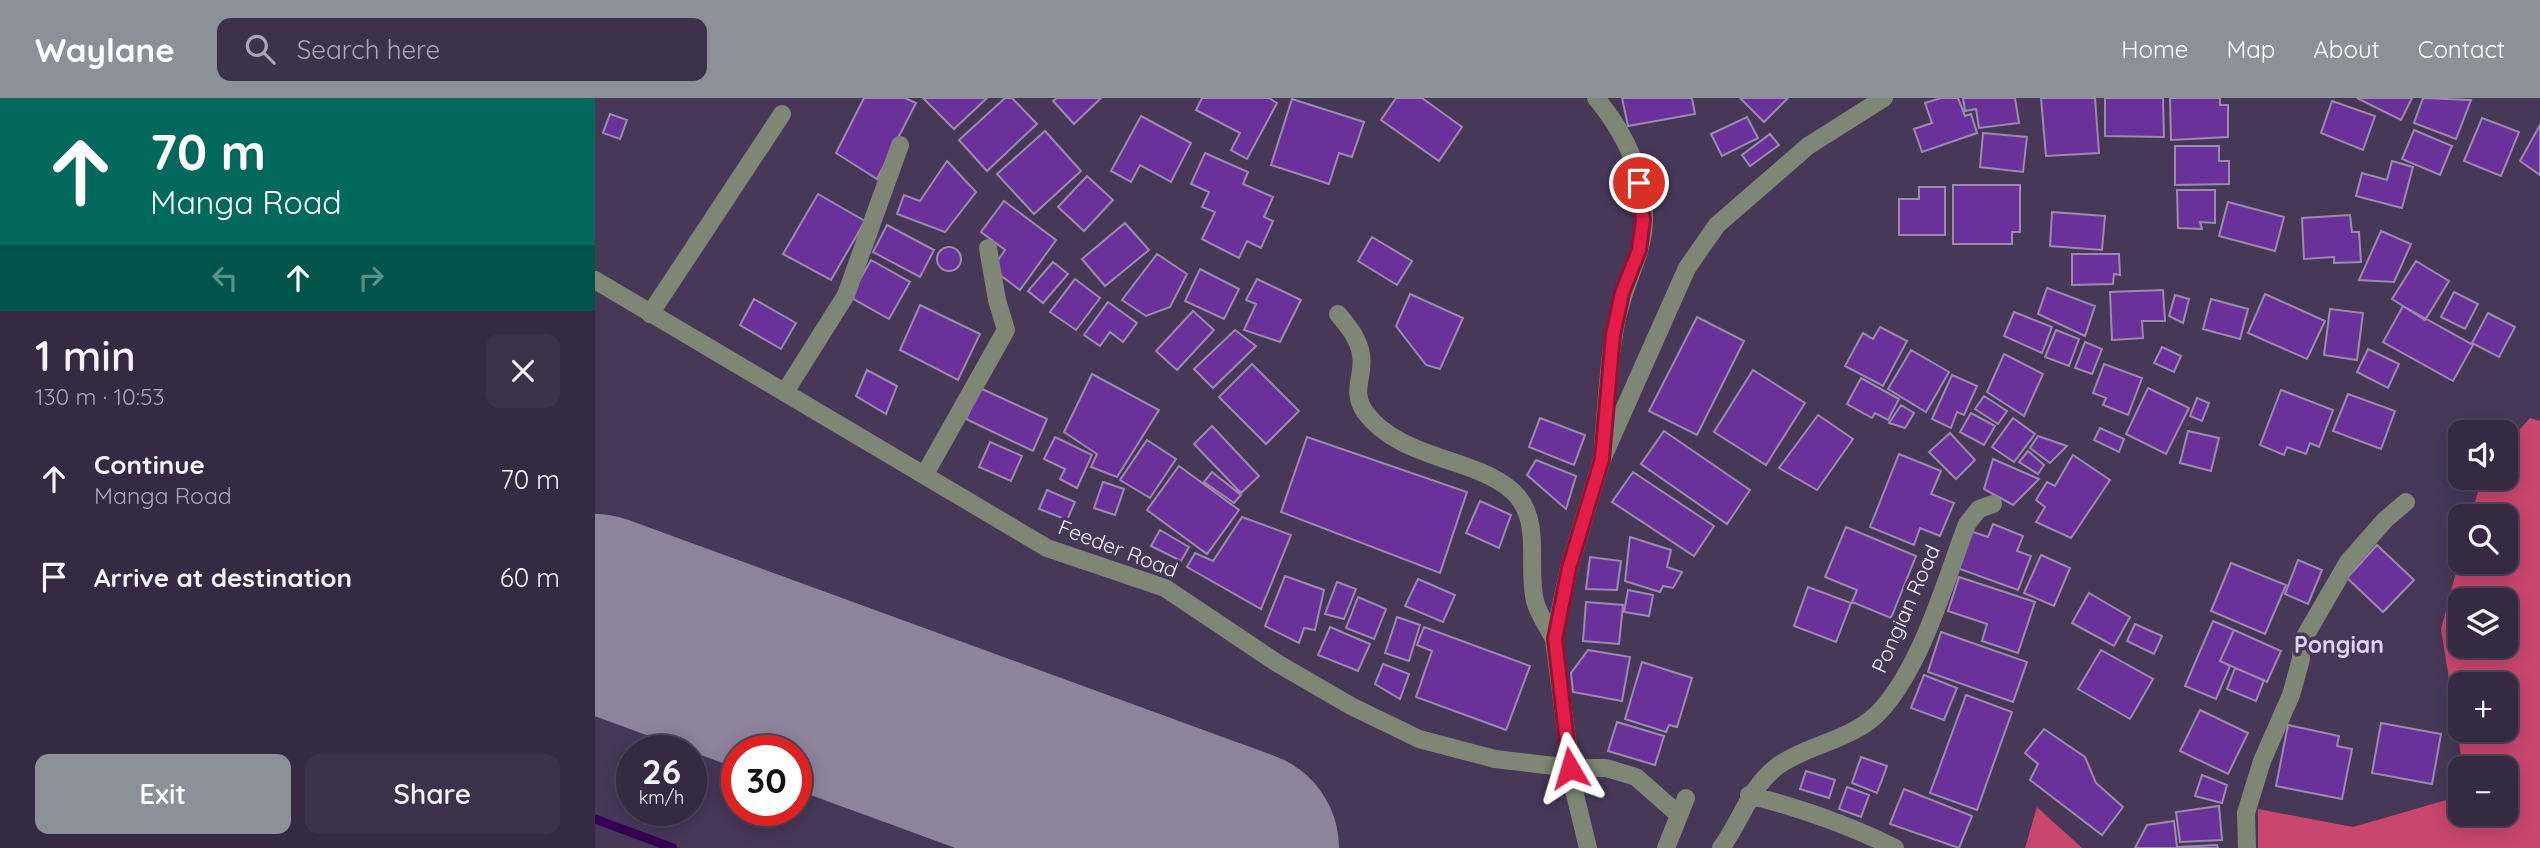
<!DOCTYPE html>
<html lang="en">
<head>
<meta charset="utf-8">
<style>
  :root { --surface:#352a42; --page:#3d3249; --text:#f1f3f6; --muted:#aaa7b2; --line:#4f465b; --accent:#8c9099 }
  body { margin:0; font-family:Quicksand,sans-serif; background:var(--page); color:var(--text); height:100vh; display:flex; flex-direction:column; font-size:26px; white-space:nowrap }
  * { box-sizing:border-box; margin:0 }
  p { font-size:23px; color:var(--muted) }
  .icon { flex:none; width:38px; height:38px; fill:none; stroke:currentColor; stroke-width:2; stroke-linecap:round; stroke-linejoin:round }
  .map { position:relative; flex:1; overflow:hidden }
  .sheet { display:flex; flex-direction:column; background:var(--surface); width:595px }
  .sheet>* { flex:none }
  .guide { background:#00695c; color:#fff; overflow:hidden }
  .tools { position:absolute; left:1853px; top:322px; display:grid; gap:14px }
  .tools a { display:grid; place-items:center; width:70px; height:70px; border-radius:14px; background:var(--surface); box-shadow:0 4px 18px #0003,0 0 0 2px var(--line); font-size:35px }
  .speed { position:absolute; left:21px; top:637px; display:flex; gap:14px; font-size:35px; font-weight:700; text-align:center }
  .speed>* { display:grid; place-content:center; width:91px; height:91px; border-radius:50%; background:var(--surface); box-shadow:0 4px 18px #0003,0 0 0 2px var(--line); line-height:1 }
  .speed small { font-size:18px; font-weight:400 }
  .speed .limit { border:10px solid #d22; background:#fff; color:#111 }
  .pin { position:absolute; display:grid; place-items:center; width:60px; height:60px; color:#fff; margin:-30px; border:4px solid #fff; border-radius:50%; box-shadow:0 2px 7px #0007 }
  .me { position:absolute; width:77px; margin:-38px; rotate:353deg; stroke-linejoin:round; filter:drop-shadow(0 0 5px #0008) }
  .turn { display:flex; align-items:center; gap:24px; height:147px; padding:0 35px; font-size:32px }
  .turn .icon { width:91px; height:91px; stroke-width:2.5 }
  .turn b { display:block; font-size:49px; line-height:60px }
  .lanes { display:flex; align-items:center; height:66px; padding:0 35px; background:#0003; justify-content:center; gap:35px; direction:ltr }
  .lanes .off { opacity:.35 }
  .round { display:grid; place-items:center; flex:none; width:74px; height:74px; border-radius:14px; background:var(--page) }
  .headline { display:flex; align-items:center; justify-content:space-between; height:119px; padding:0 35px }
  h1 { font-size:42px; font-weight:600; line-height:52px }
  .action { display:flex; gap:14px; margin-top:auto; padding:14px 35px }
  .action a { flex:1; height:80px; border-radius:14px; background:var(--accent); color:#fff; font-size:28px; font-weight:600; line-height:80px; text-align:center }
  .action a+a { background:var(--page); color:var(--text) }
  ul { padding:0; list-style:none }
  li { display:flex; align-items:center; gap:21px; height:98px; padding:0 35px }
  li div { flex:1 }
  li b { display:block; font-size:26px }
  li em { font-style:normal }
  header { display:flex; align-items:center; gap:42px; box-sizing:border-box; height:98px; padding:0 35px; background:var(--accent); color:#fff }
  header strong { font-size:33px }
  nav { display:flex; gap:38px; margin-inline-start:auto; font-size:24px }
  .search { width:490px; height:63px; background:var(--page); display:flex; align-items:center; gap:18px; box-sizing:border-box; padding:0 24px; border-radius:14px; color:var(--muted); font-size:26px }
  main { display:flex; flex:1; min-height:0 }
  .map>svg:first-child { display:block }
  .forest { fill:#c9476e; fill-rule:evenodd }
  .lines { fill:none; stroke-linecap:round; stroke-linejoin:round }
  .stream { stroke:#330053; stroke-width:9 }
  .runway { stroke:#8e839b; stroke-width:196 }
  .building { fill:#6b319b; stroke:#9b8aae; stroke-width:2 }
  .minor { stroke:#7f8675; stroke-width:18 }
  .route-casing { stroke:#92132f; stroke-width:18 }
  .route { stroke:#e11d48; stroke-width:12 }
  .labels { text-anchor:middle; stroke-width:7; stroke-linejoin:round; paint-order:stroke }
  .street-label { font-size:21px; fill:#f7f2fe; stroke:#473858 }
  .neighbourhood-label { font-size:23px; font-weight:bold; fill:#e2d1f8; stroke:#473858 }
</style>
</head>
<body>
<header>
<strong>Waylane</strong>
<div class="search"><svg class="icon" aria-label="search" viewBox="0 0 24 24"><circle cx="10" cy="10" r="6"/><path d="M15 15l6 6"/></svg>Search here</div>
<nav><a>Home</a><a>Map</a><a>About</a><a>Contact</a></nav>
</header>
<main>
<section class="sheet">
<div class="guide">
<div class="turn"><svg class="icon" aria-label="ahead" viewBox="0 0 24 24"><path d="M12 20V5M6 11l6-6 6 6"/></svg><div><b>70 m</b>Manga Road</div></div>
<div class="lanes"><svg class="icon off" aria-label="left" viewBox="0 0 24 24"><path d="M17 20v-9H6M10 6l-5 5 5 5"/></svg><svg class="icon" aria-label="ahead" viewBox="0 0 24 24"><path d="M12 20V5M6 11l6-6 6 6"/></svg><svg class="icon off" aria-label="right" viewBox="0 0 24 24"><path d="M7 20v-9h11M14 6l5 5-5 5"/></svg></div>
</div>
<div class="headline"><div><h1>1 min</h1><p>130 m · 10:53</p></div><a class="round"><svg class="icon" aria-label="close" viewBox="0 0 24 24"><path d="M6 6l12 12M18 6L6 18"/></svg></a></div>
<ul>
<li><svg class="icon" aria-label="ahead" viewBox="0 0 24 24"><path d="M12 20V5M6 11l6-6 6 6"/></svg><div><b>Continue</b><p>Manga Road</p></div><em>70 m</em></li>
<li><svg class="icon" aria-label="arrive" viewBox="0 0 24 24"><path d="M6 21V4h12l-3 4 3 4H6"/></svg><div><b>Arrive at destination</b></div><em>60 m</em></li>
</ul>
<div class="action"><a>Exit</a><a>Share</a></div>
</section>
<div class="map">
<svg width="1945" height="750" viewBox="0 0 1945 750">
  <rect width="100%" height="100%" fill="#473858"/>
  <path class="forest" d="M 1935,320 L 1945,323 L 1945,750 L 1663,750 L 1663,711 L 1758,729 L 1865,698 L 1866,716 L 1911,716 L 1911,670 L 1868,670 L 1846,531 L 1865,459 L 1866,464 L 1911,464 L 1911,418 L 1876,418 L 1887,380 L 1911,380 L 1911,347 ZM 1866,502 L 1911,502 L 1911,548 L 1866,548 ZM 1866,586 L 1911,586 L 1911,632 L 1866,632 Z
    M 1442,709 L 1487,750 L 1430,750 Z"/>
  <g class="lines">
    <path class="stream" d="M 0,721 L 78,750"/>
    <path class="runway" d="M 0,514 L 646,750"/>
  </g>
  <path class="building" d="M 269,0 L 310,0 L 321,5 L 282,81 L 241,55 Z
    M 328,0 L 392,0 L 359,31 Z
    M 410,0 L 417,0 L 442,26 L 392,73 L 364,42 Z
    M 462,0 L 506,0 L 479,26 L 458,3 Z
    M 607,0 L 674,0 L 682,5 L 652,61 L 636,52 L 645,35 L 601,12 Z
    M 801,0 L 827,0 L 867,29 L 844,63 L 786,22 Z
    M 1027,0 L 1097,0 L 1100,16 L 1033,28 Z
    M 1145,0 L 1193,0 L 1169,24 Z
    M 1346,0 L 1363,0 L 1370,18 L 1376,16 L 1382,35 L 1327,54 L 1319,31 L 1337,25 L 1330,5 Z
    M 1368,0 L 1420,0 L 1424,25 L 1384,30 L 1381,11 L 1370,13 Z
    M 1446,0 L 1500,0 L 1504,55 L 1451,58 Z
    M 1510,0 L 1568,0 L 1569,39 L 1510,38 Z
    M 1575,0 L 1625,0 L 1625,7 L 1633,7 L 1633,39 L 1576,42 Z
    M 1762,0 L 1817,0 L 1806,22 Z
    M 1828,0 L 1876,2 L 1861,41 L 1819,25 Z
    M 697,1 L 769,24 L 757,59 L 744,55 L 734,86 L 676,67 Z
    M 1737,3 L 1780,18 L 1768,52 L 1726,35 Z
    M 15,16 L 32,22 L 25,41 L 8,35 Z
    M 546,18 L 596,45 L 576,84 L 545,67 L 536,84 L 516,73 Z
    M 1152,19 L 1163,40 L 1127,58 L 1116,36 Z
    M 1887,20 L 1924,34 L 1906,78 L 1869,63 Z
    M 1945,27 L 1945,77 L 1925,63 Z
    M 1819,32 L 1857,48 L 1845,77 L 1807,61 Z
    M 450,33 L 486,73 L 439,116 L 402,76 Z
    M 1388,35 L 1432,39 L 1428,74 L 1385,69 Z
    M 1175,36 L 1184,47 L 1155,68 L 1147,57 Z
    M 1580,48 L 1624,48 L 1624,63 L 1634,63 L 1634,86 L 1580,87 Z
    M 610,55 L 653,74 L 648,86 L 678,99 L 669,119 L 678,123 L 666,150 L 652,143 L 644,160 L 607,141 L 620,114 L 607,109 L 614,94 L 596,86 Z
    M 352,63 L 381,94 L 350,134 L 302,116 L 309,97 L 325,103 Z
    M 1797,63 L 1818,69 L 1807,110 L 1761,98 L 1767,75 L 1792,82 Z
    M 492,78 L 518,102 L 489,133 L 463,109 Z
    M 1358,87 L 1425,87 L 1425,134 L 1417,134 L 1417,146 L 1358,146 Z
    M 1324,89 L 1350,89 L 1350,137 L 1304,137 L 1304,101 L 1324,101 Z
    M 1582,92 L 1620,92 L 1620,125 L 1605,124 L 1607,131 L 1583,130 Z
    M 223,96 L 270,123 L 236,182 L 188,156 Z
    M 409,103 L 461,142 L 425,192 L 397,171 L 410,152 L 386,134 Z
    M 1633,104 L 1689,119 L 1680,153 L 1624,138 Z
    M 1457,114 L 1510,118 L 1507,152 L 1455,148 Z
    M 1755,117 L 1757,134 L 1764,134 L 1766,164 L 1739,165 L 1739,159 L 1709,161 L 1707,120 Z
    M 530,125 L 554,152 L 510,188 L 487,161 Z
    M 292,127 L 339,152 L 325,179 L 278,154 Z
    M 1786,133 L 1816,146 L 1799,184 L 1764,182 Z
    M 777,139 L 817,163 L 802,187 L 763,163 Z
    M342 161a12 12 0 1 1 24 0a12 12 0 1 1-24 0Z
    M 562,156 L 592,176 L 575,209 L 551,218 L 527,202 Z
    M 1477,156 L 1524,156 L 1525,177 L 1519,176 L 1518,186 L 1477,187 Z
    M 276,162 L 315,184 L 294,221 L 255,199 Z
    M 1821,163 L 1854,183 L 1830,222 L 1797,201 Z
    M 458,164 L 473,176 L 448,205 L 433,193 Z
    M 605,171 L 644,191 L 629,221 L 590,203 Z
    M 480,181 L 505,200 L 481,232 L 455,214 Z
    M 662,181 L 706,202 L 685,244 L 649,232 L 661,206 L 651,202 Z
    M 1452,190 L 1500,208 L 1490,238 L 1443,216 Z
    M 1568,192 L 1570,223 L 1547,223 L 1548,240 L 1517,242 L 1515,194 Z
    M 1859,194 L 1883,206 L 1870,231 L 1846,219 Z
    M 815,196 L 868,220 L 845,271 L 831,267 L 801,228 Z
    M 1670,196 L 1730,223 L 1712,261 L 1653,235 Z
    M 1580,197 L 1594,201 L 1588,225 L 1574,218 Z
    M 159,201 L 201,225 L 186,251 L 145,227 Z
    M 1616,201 L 1653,211 L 1645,241 L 1608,231 Z
    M 513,204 L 542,225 L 528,244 L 515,234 L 505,248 L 489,237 Z
    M 325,207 L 385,236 L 363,282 L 305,252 Z
    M 1808,208 L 1878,247 L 1858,283 L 1788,244 Z
    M 1735,211 L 1768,215 L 1762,262 L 1729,257 Z
    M 598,213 L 619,232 L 582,272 L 561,253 Z
    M 1419,214 L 1457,229 L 1447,255 L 1409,238 Z
    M 1893,215 L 1920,229 L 1904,259 L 1877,245 Z
    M 1102,219 L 1149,243 L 1102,337 L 1054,313 Z
    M 1285,229 L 1312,243 L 1288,288 L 1250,268 L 1268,235 L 1278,241 Z
    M 640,232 L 661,248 L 618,290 L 599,271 Z
    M 1461,232 L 1484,241 L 1474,268 L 1450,259 Z
    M 1490,244 L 1507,251 L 1497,276 L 1480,270 Z
    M 1567,249 L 1586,258 L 1579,274 L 1559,265 Z
    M 1773,251 L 1804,266 L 1793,290 L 1762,274 Z
    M 1316,252 L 1354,274 L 1331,314 L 1293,291 Z
    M 1409,256 L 1448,276 L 1429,318 L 1392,294 Z
    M 657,266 L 704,313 L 671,346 L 624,299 Z
    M 1509,266 L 1547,280 L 1533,317 L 1508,307 L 1511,300 L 1498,295 Z
    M 272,272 L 302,288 L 291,316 L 261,298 Z
    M 1158,272 L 1210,305 L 1171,367 L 1119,334 Z
    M 497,276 L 564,312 L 522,379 L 496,369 L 502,356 L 469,334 Z
    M 1357,277 L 1382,288 L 1369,317 L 1362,314 L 1356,330 L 1337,321 Z
    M 1266,280 L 1304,301 L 1293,322 L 1280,315 L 1277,320 L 1252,306 Z
    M 385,290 L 452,321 L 438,353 L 371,321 Z
    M 1553,290 L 1594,310 L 1571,356 L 1531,336 Z
    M 1686,292 L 1738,312 L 1724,349 L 1715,345 L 1711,356 L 1692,349 L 1689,357 L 1665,347 Z
    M 1753,296 L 1800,313 L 1786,351 L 1738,333 Z
    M 1389,298 L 1412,313 L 1403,326 L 1380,311 Z
    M 1602,300 L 1614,305 L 1607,323 L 1595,318 Z
    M 1306,307 L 1319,315 L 1310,330 L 1294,325 Z
    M 1376,315 L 1400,328 L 1389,347 L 1365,334 Z
    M 1223,317 L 1258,341 L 1222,392 L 1184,370 Z
    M 945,320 L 990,337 L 979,367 L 934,349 Z
    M 1418,320 L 1440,336 L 1419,364 L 1397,349 Z
    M 617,328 L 664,378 L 646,395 L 599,346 Z
    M 1505,330 L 1529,341 L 1524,354 L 1499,342 Z
    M 1069,333 L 1155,392 L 1132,426 L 1046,366 Z
    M 1593,333 L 1624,340 L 1616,373 L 1585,365 Z
    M 1355,335 L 1380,362 L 1361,381 L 1334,354 Z
    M 1443,338 L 1472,348 L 1455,365 L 1435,350 Z
    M 460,339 L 497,357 L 482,390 L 465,381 L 470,371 L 449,361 Z
    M 712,339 L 872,394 L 845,475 L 686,414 Z
    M 552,342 L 581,361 L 555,400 L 525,382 Z
    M 395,344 L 427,358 L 416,383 L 384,369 Z
    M 1433,353 L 1449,367 L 1443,376 L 1424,364 Z
    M 1304,356 L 1346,373 L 1336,396 L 1359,405 L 1345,438 L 1325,430 L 1319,447 L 1275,429 Z
    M 1478,357 L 1515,382 L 1476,440 L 1441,424 L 1450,409 L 1441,402 L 1452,384 L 1460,388 Z
    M 1398,361 L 1444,381 L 1418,407 L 1389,391 Z
    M 941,362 L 981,378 L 971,411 L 932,377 Z
    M 584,368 L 644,412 L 612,456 L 552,412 Z
    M 617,374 L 646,397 L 639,405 L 609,384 Z
    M 1038,374 L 1119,428 L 1099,458 L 1017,404 Z
    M 508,384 L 529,391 L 520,417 L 499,410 Z
    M 452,392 L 480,404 L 472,422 L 444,411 Z
    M 885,403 L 916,417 L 904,450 L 871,435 Z
    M 647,419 L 696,437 L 666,511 L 592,469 L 600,455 L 618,463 Z
    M 1398,426 L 1428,438 L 1422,453 L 1436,458 L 1423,492 L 1362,470 L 1375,433 L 1393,439 Z
    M 1251,429 L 1321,458 L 1296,520 L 1257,504 L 1262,492 L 1230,479 Z
    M 565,432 L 594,449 L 586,463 L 556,448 Z
    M 1035,439 L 1076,452 L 1072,469 L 1087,474 L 1078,490 L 1068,488 L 1065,494 L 1030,483 Z
    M 1782,447 L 1819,482 L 1788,514 L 1752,480 Z
    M 1446,457 L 1475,470 L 1459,508 L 1429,495 Z
    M 995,459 L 1026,463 L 1022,492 L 991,491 Z
    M 1703,462 L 1727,472 L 1713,506 L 1690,496 Z
    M 1636,465 L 1691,487 L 1670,536 L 1616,513 Z
    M 690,478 L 729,492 L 720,532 L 709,530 L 704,545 L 670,528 Z
    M 1364,479 L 1440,504 L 1423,555 L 1387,543 L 1392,526 L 1353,513 Z
    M 823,481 L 860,497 L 848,524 L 810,508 Z
    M 742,484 L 761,491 L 749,521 L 730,516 Z
    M 1213,489 L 1256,505 L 1241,544 L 1199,528 Z
    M 1033,492 L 1058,497 L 1054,518 L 1029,514 Z
    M 1494,495 L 1535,519 L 1519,548 L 1477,525 Z
    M 763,499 L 791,511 L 779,541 L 751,530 Z
    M 991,504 L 1028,507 L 1024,546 L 988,543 Z
    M 802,519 L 825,527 L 814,563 L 790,555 Z
    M 1618,523 L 1639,532 L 1625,563 L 1635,568 L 1621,601 L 1590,588 Z
    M 1540,526 L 1567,538 L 1559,556 L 1532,543 Z
    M 735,529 L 775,546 L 763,573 L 723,557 Z
    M 829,529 L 935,568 L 911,632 L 821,599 L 837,553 L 822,547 Z
    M 1639,532 L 1686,553 L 1672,584 L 1625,563 Z
    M 1346,534 L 1432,564 L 1418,604 L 1333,574 Z
    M 993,552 L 1035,559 L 1027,603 L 978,594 L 976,575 Z
    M 1506,552 L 1558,581 L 1535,621 L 1483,591 Z
    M 1047,564 L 1097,580 L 1082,629 L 1074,627 L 1071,634 L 1030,621 Z
    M 788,566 L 814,576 L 805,601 L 780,586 Z
    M 1640,570 L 1669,582 L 1661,603 L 1632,591 Z
    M 1329,577 L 1362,590 L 1349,622 L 1316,610 Z
    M 1371,597 L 1417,614 L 1382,712 L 1335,695 Z
    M 1605,612 L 1653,635 L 1633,676 L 1585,653 Z
    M 1022,624 L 1069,638 L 1060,667 L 1013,653 Z
    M 1786,625 L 1846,636 L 1837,686 L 1777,675 Z
    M 1693,627 L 1744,638 L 1742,648 L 1757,651 L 1747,701 L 1681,688 Z
    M 1449,631 L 1490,659 L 1501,685 L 1528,709 L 1507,737 L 1435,682 L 1443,666 L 1430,655 Z
    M 1266,659 L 1292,668 L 1282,695 L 1257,685 Z
    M 1211,673 L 1240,682 L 1234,700 L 1205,691 Z
    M 1607,677 L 1632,687 L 1627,705 L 1600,698 Z
    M 1252,689 L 1274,697 L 1266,719 L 1244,711 Z
    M 1309,691 L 1377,718 L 1364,750 L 1295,726 Z
    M 1624,708 L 1627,742 L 1585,744 L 1581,714 Z
    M 1579,723 L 1582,749 L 1622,747 L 1623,750 L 1540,750 L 1552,727 Z"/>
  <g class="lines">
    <path class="minor" d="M 1001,0 C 1036,42 1060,98 1044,153 C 1036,178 1026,199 1021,225 C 1013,264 1012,306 1008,347
      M 0,182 L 452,450 L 570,490 L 682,565 L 756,608 L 824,641 L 900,661 L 976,670 L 1011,670 L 1041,679 L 1084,717
      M 55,216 L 187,16
      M 743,216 C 753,228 764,241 766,257 C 770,278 755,292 770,314 C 806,364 891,360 923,399 C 946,427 932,470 940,503 C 943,516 953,529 959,541
      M 190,294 L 251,197 L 305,47
      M 330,376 L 411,232 L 402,202 L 393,150
      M 1154,697 C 1205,710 1252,726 1300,750
      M 993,750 L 978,688 L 959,541 L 974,470 L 1007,361 L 1092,170 L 1122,127 L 1213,48 L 1289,0
      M 1071,750 L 1091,700
      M 1126,750 C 1147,722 1154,689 1184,667 C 1216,645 1260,642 1287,611 C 1328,564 1350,484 1372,426 L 1384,411 L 1398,406
      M 1652,750 L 1651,715 L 1667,663 L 1696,597 L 1706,561 L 1706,545 L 1753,464 L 1790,422 L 1811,404"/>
  </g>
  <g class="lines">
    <g class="route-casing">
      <path id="route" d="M 975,670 L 960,541 L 974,470 L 1007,361 L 1018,237 L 1027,195 L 1044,152 L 1048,122 L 1044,85"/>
    </g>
    <use href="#route" class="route"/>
  </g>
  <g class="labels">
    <g class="street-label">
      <text transform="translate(523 451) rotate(21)" y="7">Feeder Road</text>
      <text transform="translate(1311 511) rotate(-66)" y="7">Pongian Road</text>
    </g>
    <g class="neighbourhood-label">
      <text x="1744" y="555">Pongian</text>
    </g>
  </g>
</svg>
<div class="tools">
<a><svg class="icon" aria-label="sound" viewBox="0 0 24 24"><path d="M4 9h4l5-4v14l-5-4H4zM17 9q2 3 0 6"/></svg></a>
<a><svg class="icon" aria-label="search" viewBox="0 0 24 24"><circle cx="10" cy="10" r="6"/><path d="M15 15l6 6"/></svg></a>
<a><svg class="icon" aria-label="layers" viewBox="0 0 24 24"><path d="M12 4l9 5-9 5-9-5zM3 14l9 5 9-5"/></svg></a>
<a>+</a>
<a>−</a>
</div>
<div class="speed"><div>26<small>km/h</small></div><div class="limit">30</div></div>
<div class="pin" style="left:1044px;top:85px;background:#d93025"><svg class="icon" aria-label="arrive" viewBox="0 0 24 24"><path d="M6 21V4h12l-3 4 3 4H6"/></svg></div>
<svg class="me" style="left:975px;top:670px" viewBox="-20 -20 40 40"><path d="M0-17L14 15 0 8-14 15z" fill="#e11d48" stroke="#fff" stroke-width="4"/></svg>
</div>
</main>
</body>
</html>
